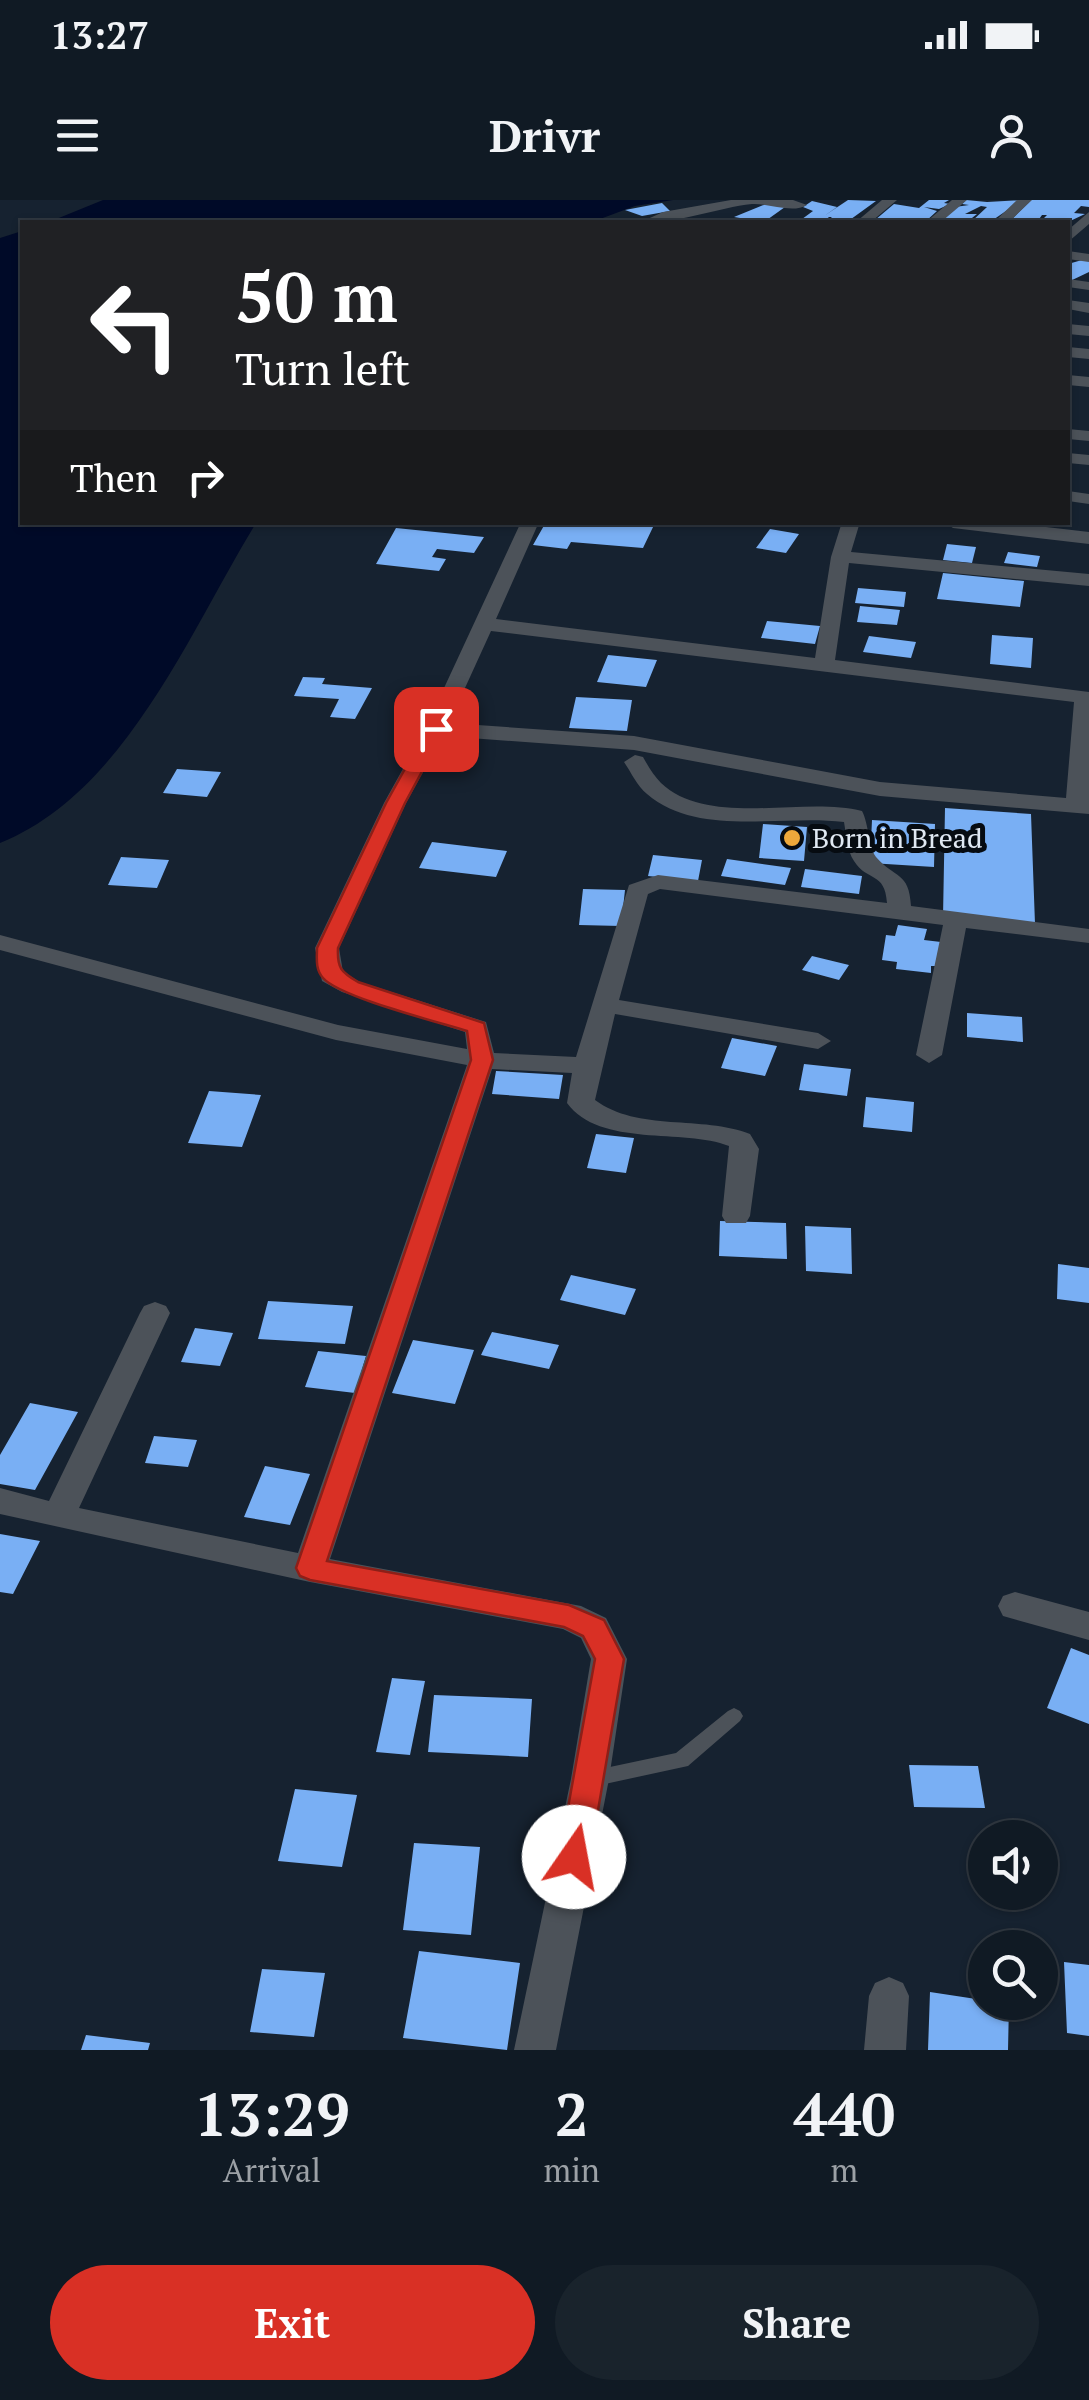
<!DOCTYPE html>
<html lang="en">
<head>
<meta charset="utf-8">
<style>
  :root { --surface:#101a24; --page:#19232c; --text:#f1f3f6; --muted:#9ca1a6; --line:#303841; --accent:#d93025 }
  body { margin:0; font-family:"PT Serif",serif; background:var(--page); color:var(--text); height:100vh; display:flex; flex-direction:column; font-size:38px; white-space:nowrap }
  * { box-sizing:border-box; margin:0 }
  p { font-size:32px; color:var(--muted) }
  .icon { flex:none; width:55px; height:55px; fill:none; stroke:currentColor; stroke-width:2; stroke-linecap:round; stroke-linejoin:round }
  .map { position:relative; height:1850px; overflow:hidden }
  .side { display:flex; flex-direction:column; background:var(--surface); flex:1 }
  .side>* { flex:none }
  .hud { position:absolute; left:20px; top:20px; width:1050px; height:305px; border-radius:0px; box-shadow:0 2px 8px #0004,0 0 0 2px var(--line); background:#202124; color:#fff; overflow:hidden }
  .tools { position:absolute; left:968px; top:1620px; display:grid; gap:20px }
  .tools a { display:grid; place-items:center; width:90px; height:90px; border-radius:50%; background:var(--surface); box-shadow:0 2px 8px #0004,0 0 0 2px var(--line); font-size:50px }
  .pin { position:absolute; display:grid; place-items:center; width:85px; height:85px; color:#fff; margin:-42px; border-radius:20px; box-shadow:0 5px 15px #0006 }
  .me { position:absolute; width:110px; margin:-55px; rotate:12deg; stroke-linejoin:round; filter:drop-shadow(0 0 8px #0008) }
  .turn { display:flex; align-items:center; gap:35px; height:210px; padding:0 50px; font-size:45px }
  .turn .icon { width:130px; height:130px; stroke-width:2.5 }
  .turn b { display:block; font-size:70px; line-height:85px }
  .then { display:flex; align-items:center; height:95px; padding:0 50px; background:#0003; gap:20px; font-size:38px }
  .eta { display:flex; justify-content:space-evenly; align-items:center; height:170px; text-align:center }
  .eta b { font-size:60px; font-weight:800; line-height:70px }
  .primary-button { display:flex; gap:20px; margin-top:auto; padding:20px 50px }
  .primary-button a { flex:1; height:115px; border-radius:60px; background:var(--accent); color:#fff; font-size:40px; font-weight:800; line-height:115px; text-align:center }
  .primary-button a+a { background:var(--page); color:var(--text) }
  .status { display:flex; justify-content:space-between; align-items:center; height:70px; padding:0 50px; background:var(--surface); direction:ltr }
  .status svg { height:28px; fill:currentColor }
  header { display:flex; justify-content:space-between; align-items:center; height:130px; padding:0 50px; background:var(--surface); font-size:45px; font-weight:800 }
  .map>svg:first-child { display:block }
  .water { fill:#000a28 }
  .building { fill:#79aff4 }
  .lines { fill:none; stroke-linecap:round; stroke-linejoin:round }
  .lane { fill:#4c5259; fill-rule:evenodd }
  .street { fill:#4c5259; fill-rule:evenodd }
  .route { fill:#d93025; stroke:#8d1f18; stroke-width:2.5 }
  .poi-dot { fill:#eda83b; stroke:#060b11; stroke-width:4 }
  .labels { text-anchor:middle; stroke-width:10; stroke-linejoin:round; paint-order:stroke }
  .poi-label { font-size:28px; fill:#e0e8f2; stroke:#060b11; text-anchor:start }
</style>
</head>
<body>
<div class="status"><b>13:27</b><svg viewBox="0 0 49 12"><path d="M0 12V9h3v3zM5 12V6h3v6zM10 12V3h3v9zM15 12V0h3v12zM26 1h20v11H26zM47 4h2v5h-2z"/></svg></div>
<header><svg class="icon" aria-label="menu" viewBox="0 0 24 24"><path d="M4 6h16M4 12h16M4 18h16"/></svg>Drivr<svg class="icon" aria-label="person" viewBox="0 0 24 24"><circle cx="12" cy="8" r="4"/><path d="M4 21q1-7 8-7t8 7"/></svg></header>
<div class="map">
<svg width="1089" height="1850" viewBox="0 0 1089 1850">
  <rect width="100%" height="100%" fill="#162230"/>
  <path class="water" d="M 103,0 L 673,0 L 635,6 L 592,22 L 49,22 Z
    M 22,31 L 22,322 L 256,323 C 190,431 125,593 0,643 L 0,38 Z"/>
  <path class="building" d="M 848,0 L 876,1 L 847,22 L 826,22 L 832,17 L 829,17 L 823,22 L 798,22 L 813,11 L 803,7 L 812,1 L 837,7 L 824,16 Z
    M 929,0 L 949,0 L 944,3 L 950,4 L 939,9 L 924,7 L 937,11 L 925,22 L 875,20 L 894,4 L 919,8 Z
    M 966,0 L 987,2 L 1022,0 L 990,22 L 971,22 L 987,7 L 981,6 L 965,14 L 977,14 L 967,22 L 941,22 L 955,7 L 969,5 L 962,4 Z
    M 1031,0 L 1089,0 L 1089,7 L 1081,6 L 1074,13 L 1085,14 L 1068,22 L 1040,22 L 1047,15 L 1042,15 L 1037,22 L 1013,18 Z
    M 662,3 L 670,11 L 642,16 L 625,10 Z
    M 766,4 L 785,7 L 764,22 L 741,22 L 746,19 L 734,17 Z
    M 1089,58 L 1089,72 L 1068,82 L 1068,64 Z
    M 546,322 L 581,326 L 583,322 L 654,325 L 643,348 L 571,342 L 567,349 L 533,345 Z
    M 396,328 L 484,337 L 474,353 L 437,349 L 432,357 L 446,359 L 439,371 L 376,364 Z
    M 770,329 L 799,334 L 786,353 L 756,348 Z
    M 947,344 L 976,347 L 972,363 L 943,360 Z
    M 1008,352 L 1040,356 L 1037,367 L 1004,363 Z
    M 943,373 L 1024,381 L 1020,407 L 937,399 Z
    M 858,388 L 906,392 L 904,407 L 855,403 Z
    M 860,406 L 900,410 L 897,425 L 857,422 Z
    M 767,421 L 820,426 L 815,444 L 761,438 Z
    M 992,435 L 1033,438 L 1031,468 L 990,464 Z
    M 869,436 L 916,442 L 911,458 L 863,452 Z
    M 608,455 L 657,460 L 646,487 L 597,482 Z
    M 303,477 L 325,478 L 322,484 L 372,488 L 355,519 L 330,517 L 339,499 L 294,496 Z
    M 576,497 L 632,500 L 627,531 L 569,528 Z
    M 177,569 L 221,572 L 207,597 L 163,593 Z
    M 945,608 L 1031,614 L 1035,724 L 943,717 Z
    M 872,620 L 935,624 L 934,667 L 870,663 Z
    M 763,624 L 807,627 L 804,661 L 759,658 Z
    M 432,642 L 507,651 L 496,677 L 419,668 Z
    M 653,655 L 702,660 L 698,681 L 648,676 Z
    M 121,657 L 169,660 L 157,688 L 108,685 Z
    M 727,659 L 791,668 L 785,685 L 721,676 Z
    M 805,669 L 862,676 L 859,694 L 801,687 Z
    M 583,689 L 625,690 L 621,726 L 579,725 Z
    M 898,725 L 927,729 L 924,740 L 941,742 L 937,766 L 931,766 L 931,773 L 896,769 L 897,762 L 882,760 L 886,735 L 895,736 Z
    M 812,756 L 849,765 L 839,780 L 802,770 Z
    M 967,813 L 1022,817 L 1023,842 L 967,837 Z
    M 732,838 L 777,846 L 765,876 L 721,868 Z
    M 804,864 L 851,869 L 847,896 L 799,890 Z
    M 496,871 L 563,875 L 559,899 L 492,894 Z
    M 209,891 L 261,895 L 242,947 L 188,943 Z
    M 866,897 L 914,902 L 912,932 L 863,927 Z
    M 596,934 L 634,938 L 626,973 L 587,968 Z
    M 720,1021 L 786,1023 L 787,1059 L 719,1056 Z
    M 805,1026 L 851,1028 L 852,1074 L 806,1071 Z
    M 1058,1064 L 1089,1068 L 1089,1103 L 1057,1099 Z
    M 571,1075 L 636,1089 L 625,1115 L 560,1100 Z
    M 268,1101 L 353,1106 L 345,1144 L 258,1139 Z
    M 195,1128 L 233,1133 L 220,1166 L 181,1162 Z
    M 492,1132 L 559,1145 L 549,1169 L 481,1155 Z
    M 413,1140 L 474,1150 L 455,1204 L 392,1193 Z
    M 318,1151 L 366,1156 L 355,1193 L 305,1187 Z
    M 30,1203 L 78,1212 L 35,1290 L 0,1284 L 0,1255 Z
    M 154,1236 L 197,1240 L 188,1267 L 145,1263 Z
    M 265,1266 L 310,1274 L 290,1325 L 244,1317 Z
    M 0,1334 L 40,1341 L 13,1394 L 0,1392 Z
    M 1071,1448 L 1089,1455 L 1089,1524 L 1047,1508 Z
    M 392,1478 L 425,1481 L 410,1555 L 376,1552 Z
    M 434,1495 L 532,1499 L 528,1557 L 428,1552 Z
    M 909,1565 L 978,1566 L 985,1608 L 914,1607 Z
    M 295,1589 L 357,1595 L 342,1667 L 278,1661 Z
    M 414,1643 L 480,1647 L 471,1735 L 403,1730 Z
    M 419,1751 L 520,1763 L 507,1850 L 403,1838 Z
    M 1064,1762 L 1089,1765 L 1089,1836 L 1067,1833 Z
    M 262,1769 L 325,1773 L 314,1837 L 250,1832 Z
    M 930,1792 L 1009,1804 L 1008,1850 L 928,1850 Z
    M 86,1835 L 150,1843 L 148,1850 L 81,1850 Z"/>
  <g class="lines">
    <path class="lane" d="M 734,1508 L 740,1511 L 743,1516 L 740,1521 L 688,1566 L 591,1587 L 584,1585 L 582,1579 L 584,1573 L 591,1571 L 676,1553 L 728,1511 Z"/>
    <path class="street" d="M 731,0 L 793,0 L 807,5 C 792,14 769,3 752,4 C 716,8 677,24 641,22 L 663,12 Z
      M 882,0 L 897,0 L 871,22 L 856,22 Z
      M 952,0 L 967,0 L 941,22 L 926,22 Z
      M 1017,0 L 1032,0 L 1009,22 L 994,22 Z
      M 1089,12 L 1089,24 L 1068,42 L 1068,30 Z
      M 1068,51 L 1089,54 L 1089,62 L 1068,59 Z
      M 1068,79 L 1089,82 L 1089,90 L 1068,87 Z
      M 1068,100 L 1089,103 L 1089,113 L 1068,109 Z
      M 1068,124 L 1089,126 L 1089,136 L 1068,134 Z
      M 1068,147 L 1089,149 L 1089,159 L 1068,157 Z
      M 1068,175 L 1089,177 L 1089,187 L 1068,185 Z
      M 1068,229 L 1089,231 L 1089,241 L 1068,239 Z
      M 1068,253 L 1089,255 L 1089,265 L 1068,263 Z
      M 1068,291 L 1089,294 L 1089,304 L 1068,301 Z
      M 521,322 L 539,322 L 496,419 L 815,458 L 831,357 L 842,322 L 860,322 L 851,352 L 1089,374 L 1089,386 L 849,363 L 835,460 L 1089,492 L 1089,614 L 880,596 L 634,550 L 443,536 L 406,603 L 339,748 L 343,772 L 360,782 L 486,822 L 494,853 L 576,857 L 629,685 L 658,675 L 887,703 C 885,671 867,682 854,661 C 847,651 846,633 844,622 C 781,614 699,638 647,594 C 637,586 631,572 624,562 L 635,555 L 643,557 C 648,566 654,576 661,583 C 709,628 802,596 862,611 C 869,624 868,646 876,657 C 895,679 909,671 911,706 L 1089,729 L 1089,743 L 966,728 L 942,855 L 929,863 L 916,855 L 943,725 L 660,689 L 648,694 L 619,800 L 818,833 L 831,841 L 818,849 L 615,814 L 595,900 C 638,932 702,915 750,934 L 759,949 L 750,1016 L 746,1023 L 726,1023 L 722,1016 L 729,946 C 684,928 600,948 567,903 L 572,873 L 492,869 L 330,1359 L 581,1406 L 606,1418 L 627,1459 L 609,1579 L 556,1850 L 514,1850 L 571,1579 L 591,1459 L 581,1438 L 563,1429 L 310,1382 L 0,1314 L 0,1288 L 49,1301 L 140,1113 L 144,1106 L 155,1102 L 166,1106 L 170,1113 L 79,1308 L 298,1353 L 467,865 L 336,840 L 0,750 L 0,735 L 338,825 L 467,849 L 465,832 L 342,792 L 322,781 L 315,748 L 384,603 L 425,529 ZM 491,431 L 1074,502 L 1066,598 L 880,582 L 634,536 L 449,523 Z
      M 944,322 L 1004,322 L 1089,332 L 1089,344 L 953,328 Z
      M 1015,1392 L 1089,1412 L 1089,1440 L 1003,1416 L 998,1406 L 1003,1396 Z
      M 889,1777 L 903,1783 L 909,1796 L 906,1850 L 864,1850 L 869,1796 L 875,1783 Z"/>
  </g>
  <path class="route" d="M 436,523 L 445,529 L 405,603 L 338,748 C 337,768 341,772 358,782 L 484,823 L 493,860 L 327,1361 L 569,1405 L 604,1420 L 624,1459 L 590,1657 L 586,1667 L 574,1671 L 563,1667 L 559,1657 L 595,1459 L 583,1436 L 564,1427 L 310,1380 L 300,1376 L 296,1368 L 471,860 L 467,831 C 438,822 339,797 323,778 C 315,769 317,758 317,748 L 386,603 L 427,529 Z"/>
  <circle class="poi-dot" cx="792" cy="638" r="10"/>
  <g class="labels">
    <g class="poi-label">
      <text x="812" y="648">Born in Bread</text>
    </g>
  </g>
</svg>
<div class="tools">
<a><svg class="icon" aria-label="sound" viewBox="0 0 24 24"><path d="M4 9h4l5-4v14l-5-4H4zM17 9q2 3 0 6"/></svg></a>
<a><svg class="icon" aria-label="search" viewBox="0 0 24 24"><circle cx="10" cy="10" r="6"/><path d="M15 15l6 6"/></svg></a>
</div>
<div class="pin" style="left:436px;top:529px;background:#d93025"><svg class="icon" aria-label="arrive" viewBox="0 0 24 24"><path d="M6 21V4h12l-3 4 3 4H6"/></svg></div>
<svg class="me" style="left:574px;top:1657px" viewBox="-20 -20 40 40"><circle r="19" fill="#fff"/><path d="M0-13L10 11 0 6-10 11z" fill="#d93025"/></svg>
<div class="hud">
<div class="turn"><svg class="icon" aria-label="left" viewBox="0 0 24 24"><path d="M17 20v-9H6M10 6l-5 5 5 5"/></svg><div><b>50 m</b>Turn left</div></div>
<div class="then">Then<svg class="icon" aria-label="right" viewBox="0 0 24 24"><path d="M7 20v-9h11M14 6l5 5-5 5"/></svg></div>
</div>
</div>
<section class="side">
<div class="eta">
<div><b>13:29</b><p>Arrival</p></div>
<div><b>2</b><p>min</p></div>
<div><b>440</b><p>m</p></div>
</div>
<div class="primary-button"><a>Exit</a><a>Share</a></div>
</section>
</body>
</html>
